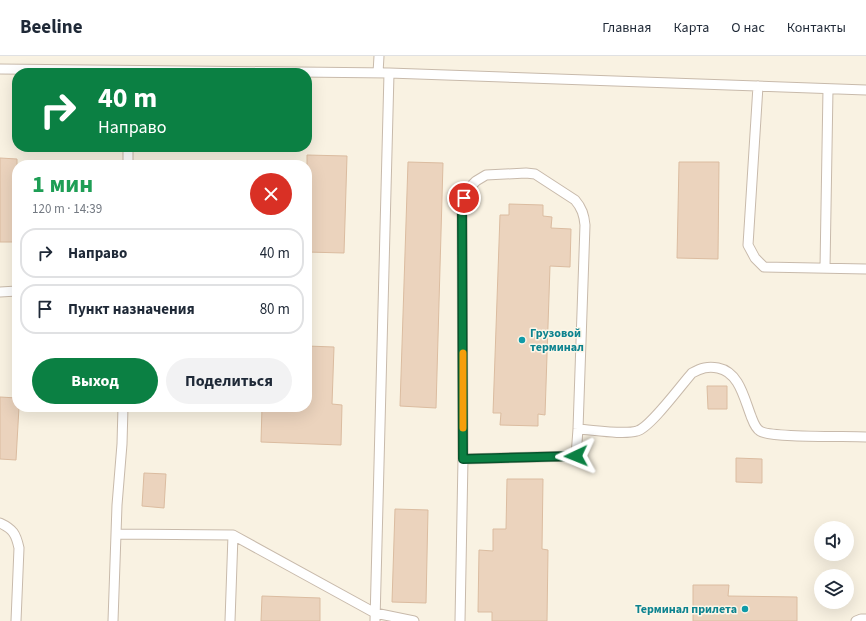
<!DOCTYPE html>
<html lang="ru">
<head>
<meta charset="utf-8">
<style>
  :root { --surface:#fff; --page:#f2f2f3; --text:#1f2937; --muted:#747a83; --line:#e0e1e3; --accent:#0b8043 }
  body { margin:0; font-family:"Source Sans 3",sans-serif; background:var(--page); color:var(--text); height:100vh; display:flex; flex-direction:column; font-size:15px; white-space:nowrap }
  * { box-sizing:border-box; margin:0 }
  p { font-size:13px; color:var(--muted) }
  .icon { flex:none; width:22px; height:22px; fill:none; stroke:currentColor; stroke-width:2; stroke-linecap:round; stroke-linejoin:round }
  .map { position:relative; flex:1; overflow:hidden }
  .sheet { position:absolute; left:12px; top:104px; width:300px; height:252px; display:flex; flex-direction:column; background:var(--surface); border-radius:16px; box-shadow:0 4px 16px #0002 }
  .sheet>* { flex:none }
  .hud { position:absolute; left:12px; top:12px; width:300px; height:84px; border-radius:16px; box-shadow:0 4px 16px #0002; background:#0b8043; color:#fff; overflow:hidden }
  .buttons { position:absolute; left:814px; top:465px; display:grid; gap:8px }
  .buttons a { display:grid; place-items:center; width:40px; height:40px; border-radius:50%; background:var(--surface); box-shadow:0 4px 16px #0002; font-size:20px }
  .pin { position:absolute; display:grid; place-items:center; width:34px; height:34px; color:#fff; margin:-17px; border:2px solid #fff; border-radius:50%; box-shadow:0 1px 4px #0007 }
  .me { position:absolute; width:44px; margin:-22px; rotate:268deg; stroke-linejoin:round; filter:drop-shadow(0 0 3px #0008) }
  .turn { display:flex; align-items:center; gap:14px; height:84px; padding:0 20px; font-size:18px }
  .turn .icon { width:52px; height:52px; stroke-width:2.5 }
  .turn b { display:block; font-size:28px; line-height:34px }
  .round { display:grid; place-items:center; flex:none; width:42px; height:42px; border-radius:21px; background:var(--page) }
  .head { display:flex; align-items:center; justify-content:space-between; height:68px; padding:0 20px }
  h1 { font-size:24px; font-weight:700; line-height:30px; color:#1e9e55 }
  .cta { display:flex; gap:8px; margin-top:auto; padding:8px 20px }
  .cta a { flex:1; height:46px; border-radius:24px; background:var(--accent); color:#fff; font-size:16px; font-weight:700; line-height:46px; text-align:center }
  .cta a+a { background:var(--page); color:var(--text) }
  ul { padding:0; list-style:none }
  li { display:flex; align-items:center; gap:12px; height:50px; margin:0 8px 6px; padding:0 12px; border:2px solid var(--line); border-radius:16px }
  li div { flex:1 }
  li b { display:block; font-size:15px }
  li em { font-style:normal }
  header { display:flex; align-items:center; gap:24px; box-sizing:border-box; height:56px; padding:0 20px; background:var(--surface); border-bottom:1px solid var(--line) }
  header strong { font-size:19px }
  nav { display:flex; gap:22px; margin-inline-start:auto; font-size:14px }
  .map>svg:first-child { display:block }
  .building { fill:#ebd3bd; stroke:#dbbca0 }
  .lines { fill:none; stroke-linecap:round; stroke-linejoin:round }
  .service-casing { stroke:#c8baab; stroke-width:11 }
  .service { stroke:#fff; stroke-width:9 }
  .route-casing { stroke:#07532c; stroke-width:10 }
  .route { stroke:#0b8043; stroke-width:7 }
  .slow { stroke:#f59e0b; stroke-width:7 }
  .culture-dot { fill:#0f9aa8; stroke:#fcf6e8; stroke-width:1.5 }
  .labels { text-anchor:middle; stroke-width:3; stroke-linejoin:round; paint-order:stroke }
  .culture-label { font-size:12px; font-weight:bold; fill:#0d838f; stroke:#fcf6e8; text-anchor:start }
</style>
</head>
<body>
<header>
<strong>Beeline</strong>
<nav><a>Главная</a><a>Карта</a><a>О нас</a><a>Контакты</a></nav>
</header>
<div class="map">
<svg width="866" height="565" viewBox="0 0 866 565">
  <rect width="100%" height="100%" fill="#f9f2e2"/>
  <path class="building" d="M 307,99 L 347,100 L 344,197 L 307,196 Z
    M 0,102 L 17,103 L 17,186 L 0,186 Z
    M 408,106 L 443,107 L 436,352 L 400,350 Z
    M 679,106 L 719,106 L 718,203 L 677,202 Z
    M 509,148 L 543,149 L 543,160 L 552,161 L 551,172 L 571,173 L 570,211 L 550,210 L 545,359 L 538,358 L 538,370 L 500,369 L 501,357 L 493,357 L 500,159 L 509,159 Z
    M 307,290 L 334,291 L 332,348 L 342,349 L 341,389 L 261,386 L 262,351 L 307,351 Z
    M 707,330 L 727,330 L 727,353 L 708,353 Z
    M 0,341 L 17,342 L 17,351 L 19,351 L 16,404 L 0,403 Z
    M 736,402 L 762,403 L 762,427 L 736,426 Z
    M 144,417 L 166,418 L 164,452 L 142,450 Z
    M 507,423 L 543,423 L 542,493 L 548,494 L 547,565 L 492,565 L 492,556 L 478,556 L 479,494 L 493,495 L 493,473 L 506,473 Z
    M 395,453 L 428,454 L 426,547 L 392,546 Z
    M 693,529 L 729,529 L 728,540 L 797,541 L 797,565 L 693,565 Z
    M 262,540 L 320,542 L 320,565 L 261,565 Z"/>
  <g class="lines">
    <g class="service-casing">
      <path id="service" d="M 0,13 L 389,17 L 375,565
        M 378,17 L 379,0
        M 389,17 L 866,34
        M 758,30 L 748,189 L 755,202 L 764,211 L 866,213
        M 128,109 L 128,91
        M 825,212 L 828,33
        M 0,236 L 17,235
        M 578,373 C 594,374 623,379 637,375 C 650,372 682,328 692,317 C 701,312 708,310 718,312 C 739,316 744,342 751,360 C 753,365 755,372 760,375 C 770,382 849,380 866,381
        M 0,467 C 13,473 16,478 19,492 L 16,565
        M 116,478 L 233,479
        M 113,565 L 117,449 L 122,388 L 123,351
        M 230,565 L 233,479 L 375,557 L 414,565
        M 460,565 L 463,403 L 462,154 L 464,142 L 468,133 L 476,125 L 486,119 L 526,117 L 535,118 L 575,144 C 582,152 584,159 585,169 L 578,373 L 576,400 L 463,403
        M 856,565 L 861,563 L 866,563"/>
    </g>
    <use href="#service" class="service"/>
  </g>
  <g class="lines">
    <g class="route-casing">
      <path id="route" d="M 464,142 L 462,154 L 463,403 L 576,400"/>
    </g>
    <use href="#route" class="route"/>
    <path class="slow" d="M 463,297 L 463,372"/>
  </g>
  <g class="culture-dot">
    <circle cx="522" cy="284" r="4"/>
    <circle cx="745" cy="553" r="4"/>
  </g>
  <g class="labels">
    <g class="culture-label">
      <text x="530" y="281">Грузовой<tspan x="530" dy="14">терминал</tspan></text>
      <text x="737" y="557" text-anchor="end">Терминал прилета</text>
    </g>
  </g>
</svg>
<div class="buttons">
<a><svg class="icon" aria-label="sound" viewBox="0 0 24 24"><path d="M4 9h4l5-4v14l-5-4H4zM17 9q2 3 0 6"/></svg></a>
<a><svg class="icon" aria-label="layers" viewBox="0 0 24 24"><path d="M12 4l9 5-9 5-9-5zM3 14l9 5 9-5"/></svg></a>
</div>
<div class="pin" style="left:464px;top:142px;background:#d93025"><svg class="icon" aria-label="arrive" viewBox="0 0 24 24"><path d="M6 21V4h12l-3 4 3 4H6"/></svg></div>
<svg class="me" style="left:576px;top:400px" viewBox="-20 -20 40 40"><path d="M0-17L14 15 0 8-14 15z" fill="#0b8043" stroke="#fff" stroke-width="4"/></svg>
<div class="hud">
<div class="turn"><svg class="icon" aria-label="right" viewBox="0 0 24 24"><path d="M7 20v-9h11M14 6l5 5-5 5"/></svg><div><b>40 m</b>Направо</div></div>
</div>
<section class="sheet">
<div class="head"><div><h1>1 мин</h1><p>120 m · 14:39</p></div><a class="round" style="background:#d93025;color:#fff"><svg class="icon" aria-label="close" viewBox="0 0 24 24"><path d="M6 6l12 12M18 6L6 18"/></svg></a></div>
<ul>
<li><svg class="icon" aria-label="right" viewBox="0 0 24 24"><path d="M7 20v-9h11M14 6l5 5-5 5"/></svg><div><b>Направо</b></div><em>40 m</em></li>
<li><svg class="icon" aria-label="arrive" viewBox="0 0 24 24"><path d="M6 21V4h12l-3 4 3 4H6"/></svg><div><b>Пункт назначения</b></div><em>80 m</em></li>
</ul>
<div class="cta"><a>Выход</a><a>Поделиться</a></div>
</section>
</div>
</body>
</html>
